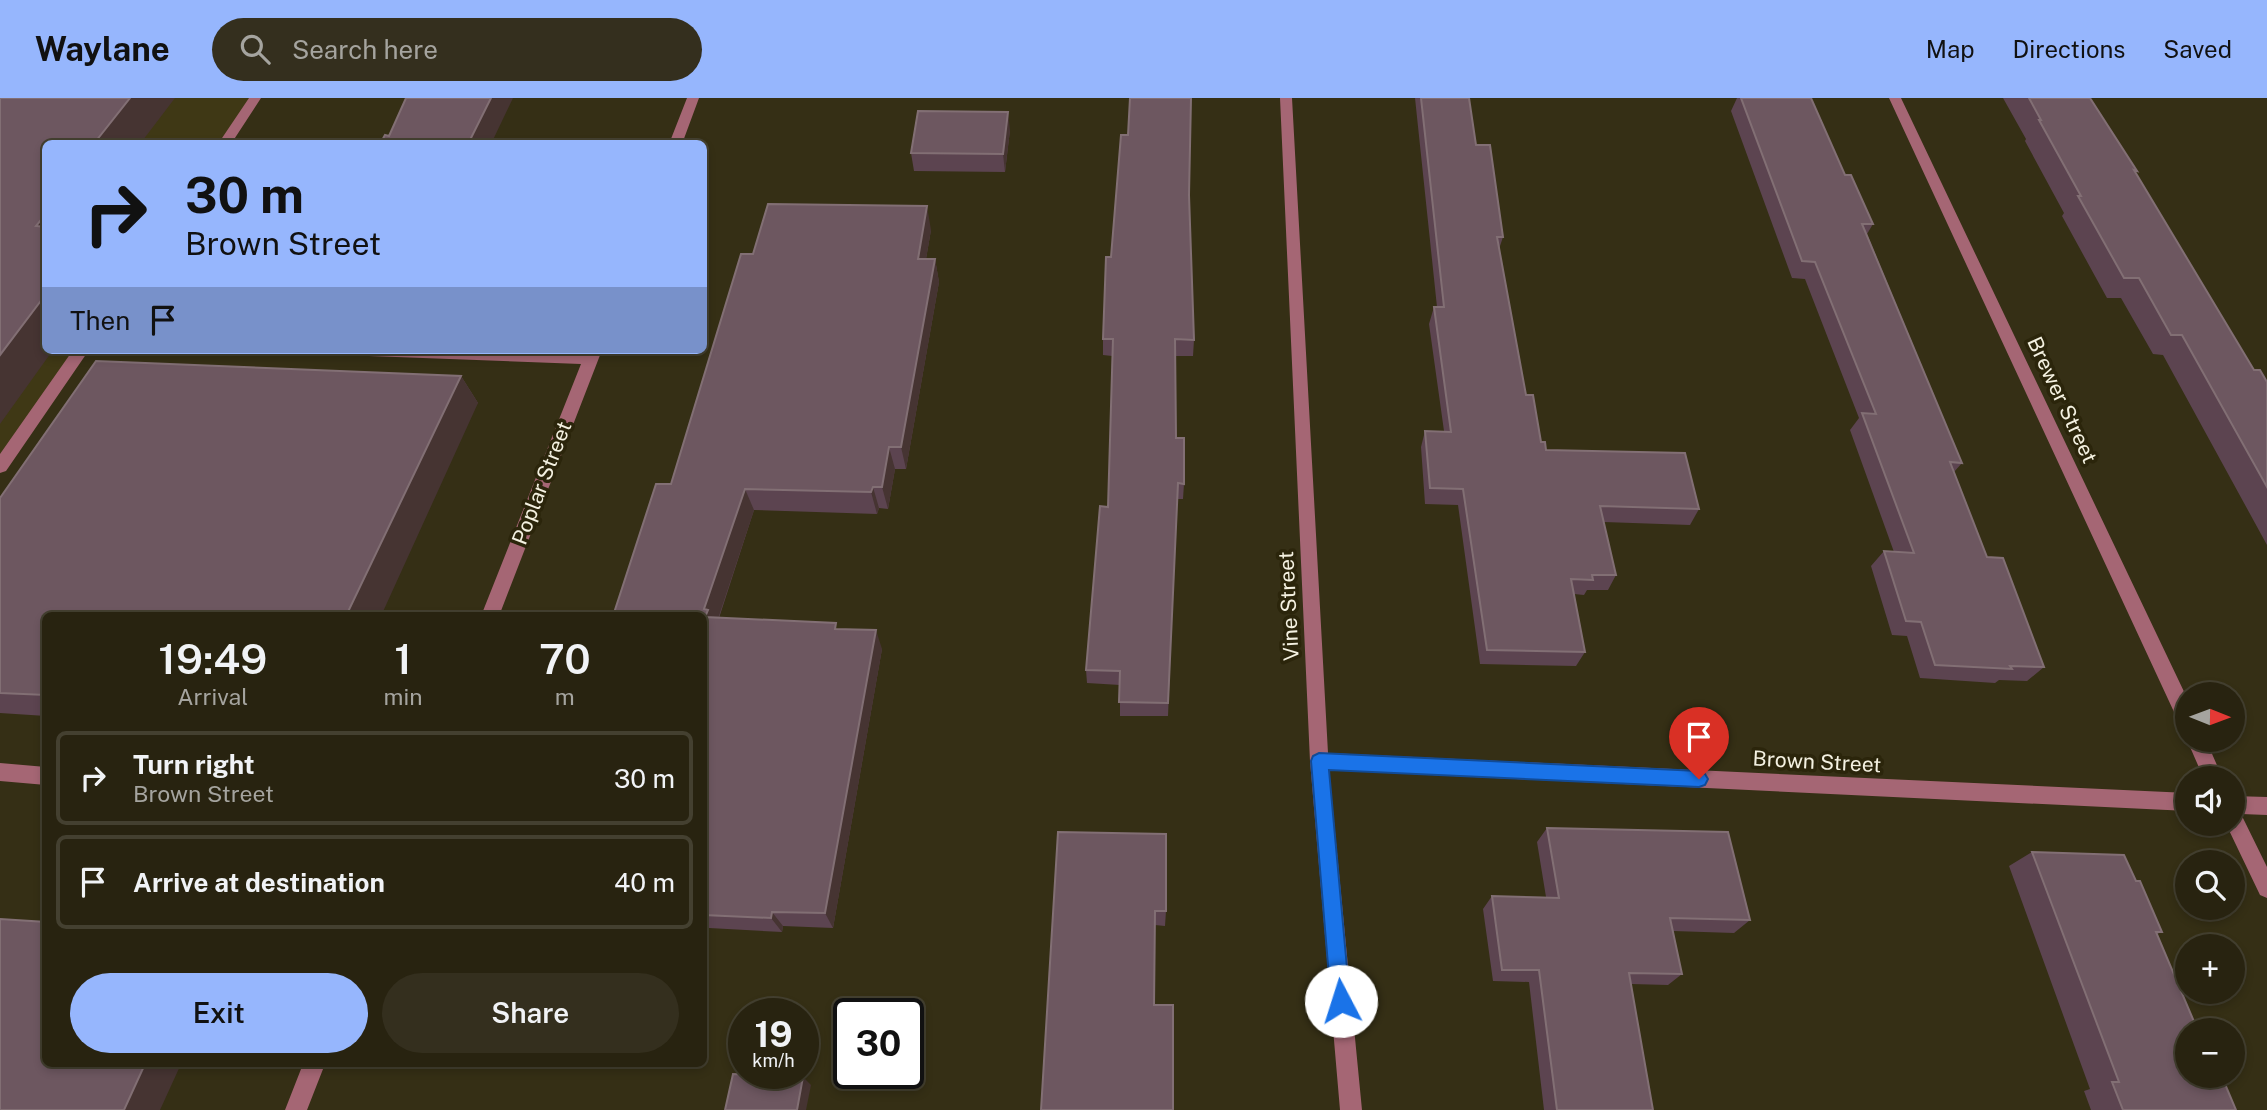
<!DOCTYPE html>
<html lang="en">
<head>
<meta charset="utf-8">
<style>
  :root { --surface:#282310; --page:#342f1e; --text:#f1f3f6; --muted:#a5a49f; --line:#444030; --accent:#96b6fd }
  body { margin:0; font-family:"Public Sans",sans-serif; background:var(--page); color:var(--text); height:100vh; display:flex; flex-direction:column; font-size:26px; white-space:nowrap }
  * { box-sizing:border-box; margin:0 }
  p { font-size:23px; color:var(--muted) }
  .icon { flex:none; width:38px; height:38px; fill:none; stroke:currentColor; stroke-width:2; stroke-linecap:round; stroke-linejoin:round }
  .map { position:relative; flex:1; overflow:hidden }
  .sheet { position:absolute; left:42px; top:514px; width:665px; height:455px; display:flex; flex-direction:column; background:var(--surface); border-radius:10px; box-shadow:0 4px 10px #0003,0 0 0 2px var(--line) }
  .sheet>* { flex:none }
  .guide { position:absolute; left:42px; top:42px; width:665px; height:214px; border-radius:10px; box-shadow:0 4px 10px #0003,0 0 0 2px var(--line); background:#96b6fd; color:#111; overflow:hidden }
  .needle { width:46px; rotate:91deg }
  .controls { position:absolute; left:2175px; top:584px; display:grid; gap:14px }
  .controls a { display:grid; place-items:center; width:70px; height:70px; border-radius:50%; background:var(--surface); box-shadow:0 4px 10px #0003,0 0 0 2px var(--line); font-size:35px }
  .speed { position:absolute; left:728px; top:900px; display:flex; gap:14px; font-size:35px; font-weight:700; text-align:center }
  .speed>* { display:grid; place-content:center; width:91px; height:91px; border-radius:50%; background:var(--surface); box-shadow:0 4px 10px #0003,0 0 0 2px var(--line); line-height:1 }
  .speed small { font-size:18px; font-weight:400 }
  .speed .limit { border:4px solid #111; border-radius:10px; background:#fff; color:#111 }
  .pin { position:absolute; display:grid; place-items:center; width:60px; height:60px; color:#fff; margin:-72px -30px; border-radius:50% 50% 50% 0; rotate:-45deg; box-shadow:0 0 7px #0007 }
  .pin .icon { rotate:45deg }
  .me { position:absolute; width:77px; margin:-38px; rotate:355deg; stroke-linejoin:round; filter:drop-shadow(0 0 5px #0008) }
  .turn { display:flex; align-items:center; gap:24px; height:147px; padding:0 28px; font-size:32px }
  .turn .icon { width:91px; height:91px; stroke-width:2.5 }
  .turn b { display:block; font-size:49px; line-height:60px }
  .then { display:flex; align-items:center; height:66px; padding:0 28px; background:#0003; gap:14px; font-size:26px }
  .eta { display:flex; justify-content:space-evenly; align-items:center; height:119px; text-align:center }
  .eta b { font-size:42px; font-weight:600; line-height:49px }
  .button { display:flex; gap:14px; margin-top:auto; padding:14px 28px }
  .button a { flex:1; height:80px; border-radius:42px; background:var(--accent); color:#111; font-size:28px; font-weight:600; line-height:80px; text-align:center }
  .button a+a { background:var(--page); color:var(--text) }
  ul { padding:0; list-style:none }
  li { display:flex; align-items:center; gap:21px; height:94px; margin:0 14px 10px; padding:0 14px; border:4px solid var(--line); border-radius:10px }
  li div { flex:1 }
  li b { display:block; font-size:26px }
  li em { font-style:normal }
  header { display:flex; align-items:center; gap:42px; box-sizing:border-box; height:98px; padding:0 35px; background:var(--accent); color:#111 }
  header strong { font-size:33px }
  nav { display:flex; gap:38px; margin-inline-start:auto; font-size:24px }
  .search { width:490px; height:63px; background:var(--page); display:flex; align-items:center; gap:18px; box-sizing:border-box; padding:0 24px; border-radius:38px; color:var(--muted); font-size:26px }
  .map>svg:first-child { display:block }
  .built { fill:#3f3815 }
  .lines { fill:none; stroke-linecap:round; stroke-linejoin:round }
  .minor { fill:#a56674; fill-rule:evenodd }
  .wall { fill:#5c4450 }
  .shaded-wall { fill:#463432 }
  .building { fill:#6d5760; stroke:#826f74; stroke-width:2 }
  .route { fill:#1a73e8; stroke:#114b97; stroke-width:2 }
  .labels { text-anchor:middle; stroke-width:7; stroke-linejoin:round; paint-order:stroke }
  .street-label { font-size:21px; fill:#f4f1e1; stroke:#2b250b }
</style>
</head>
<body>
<header>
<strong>Waylane</strong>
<div class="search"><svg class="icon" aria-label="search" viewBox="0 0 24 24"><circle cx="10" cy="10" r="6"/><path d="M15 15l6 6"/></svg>Search here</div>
<nav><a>Map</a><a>Directions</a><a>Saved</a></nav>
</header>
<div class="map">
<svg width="2267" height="1012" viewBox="0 0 2267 1012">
  <rect width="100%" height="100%" fill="#352f15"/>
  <path class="built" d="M 0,0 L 255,0 L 224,45 L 46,46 L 46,252 L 81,252 L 0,369 Z"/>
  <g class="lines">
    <path class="minor" d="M 249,0 L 261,0 L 231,46 L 218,46 Z
      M 687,0 L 699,0 L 682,46 L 669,46 Z
      M 1280,0 L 1292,0 L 1328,655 L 2188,695 L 2188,713 L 1329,672 L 1362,1012 L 1340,1012 L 1310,663 Z
      M 1889,0 L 1901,0 L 2188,602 L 2188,631 L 2181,629 Z
      M 73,252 L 89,252 L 6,373 L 0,375 L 0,356 Z
      M 361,252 L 585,255 L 586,252 L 602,252 L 499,518 L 481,518 L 581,266 L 369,258 Z
      M 2188,640 L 2188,642 L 2206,642 L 2223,681 L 2204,681 L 2187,642 Z
      M 0,665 L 46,669 L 46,687 L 0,683 Z
      M 2233,698 L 2267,699 L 2267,717 L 2241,716 L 2267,769 L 2267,800 L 2260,797 L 2226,726 L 2233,726 Z
      M 303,966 L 325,966 L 307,1012 L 285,1012 Z"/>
  </g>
  <path class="wall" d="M 1415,0 L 1469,0 L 1476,47 L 1503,139 L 1499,151 L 1526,297 L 1541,344 L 1546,352 L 1699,411 L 1690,427 L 1604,424 L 1616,477 L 1608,492 L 1587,492 L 1584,497 L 1574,496 L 1585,554 L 1576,568 L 1480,566 L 1458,407 L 1425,406 L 1421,349 L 1425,333 L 1444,333 L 1429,226 L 1434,209 L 1437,209 Z
    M 1737,0 L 1811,0 L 1845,77 L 1873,126 L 1867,136 L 1962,365 L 1954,374 L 1987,459 L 2044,569 L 2027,583 L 1999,582 L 1995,585 L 1920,580 L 1907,538 L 1892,537 L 1871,468 L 1884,453 L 1894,454 L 1850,332 L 1859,320 L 1805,181 L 1792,180 L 1731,13 Z
    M 2003,0 L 2090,0 L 2137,73 L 2135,75 L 2254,272 L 2267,284 L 2267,447 L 2163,257 L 2153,256 L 2121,200 L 2107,200 L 2062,118 L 2064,115 L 2025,43 L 2026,41 Z
    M 1010,32 L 1005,74 L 914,73 L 911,55 Z
    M 1189,97 L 1194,242 L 1193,258 L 1175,258 L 1176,340 L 1184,386 L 1183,401 L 1177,401 L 1168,618 L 1120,618 L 1120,587 L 1087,585 L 1086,572 L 1108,409 L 1112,258 L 1103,257 L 1103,241 L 1111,159 Z
    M 931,132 L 926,161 L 935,161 L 939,184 L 906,371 L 895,371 L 888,411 L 879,410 L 877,416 L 754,412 L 719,520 L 838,531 L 882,551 L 833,830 L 783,828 L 782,834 L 709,830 L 704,824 L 704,518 L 671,386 L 753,156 Z
    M 461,278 L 478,305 L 46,518 L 46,618 L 0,615 L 0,400 Z
    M 1547,730 L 1750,822 L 1734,835 L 1673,833 L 1682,876 L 1668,887 L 1631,886 L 1653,1012 L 1544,1012 L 1529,884 L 1493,883 L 1483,811 L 1492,798 L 1546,799 L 1537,744 Z
    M 1058,734 L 1166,813 L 1165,828 L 1155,827 L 1154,907 L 1173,1012 Z
    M 2032,754 L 2136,783 L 2162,834 L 2157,836 L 2221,986 L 2236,1012 L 2091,1012 L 2084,993 L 2090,991 L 2009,768 Z"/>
  <path class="shaded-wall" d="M 130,0 L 175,0 L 140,46 L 98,46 L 96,43 Z
    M 491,0 L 513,0 L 491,46 L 468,46 Z
    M 1008,14 L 1010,32 L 1005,74 L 1003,56 Z
    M 927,108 L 931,132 L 922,184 L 918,161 Z
    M 46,116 L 46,139 L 36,128 Z
    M 935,161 L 939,184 L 906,371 L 901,349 Z
    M 46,196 L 46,252 L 53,252 L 0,326 L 0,257 Z
    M 461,278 L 478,305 L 381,518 L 346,518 Z
    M 889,349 L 895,371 L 888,411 L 882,389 Z
    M 873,389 L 879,410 L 877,416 L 871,394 Z
    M 745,391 L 754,412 L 716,527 L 705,519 L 704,511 Z
    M 876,532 L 882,551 L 833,830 L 825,815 Z
    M 772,814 L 783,828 L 782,834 L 771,820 Z
    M 145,966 L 181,966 L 160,1012 L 124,1012 Z
    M 803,979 L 811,987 L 806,1012 L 797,1012 Z"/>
  <path class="building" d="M 0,0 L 130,0 L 96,43 L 102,44 L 101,46 L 46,46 L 46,116 L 36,128 L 46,129 L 46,196 L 0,257 Z
    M 406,0 L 491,0 L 468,46 L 380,46 L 385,37 L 389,38 Z
    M 1130,0 L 1191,0 L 1189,97 L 1194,242 L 1175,241 L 1176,340 L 1184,340 L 1184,386 L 1178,385 L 1168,605 L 1119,604 L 1120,573 L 1086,572 L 1100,408 L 1108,409 L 1113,241 L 1103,241 L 1106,159 L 1111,159 L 1121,37 L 1128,37 Z
    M 1421,0 L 1469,0 L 1476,47 L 1490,47 L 1503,139 L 1497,139 L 1526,297 L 1533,297 L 1541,344 L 1545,344 L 1546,352 L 1685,355 L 1699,411 L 1600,408 L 1616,477 L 1592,477 L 1593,482 L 1571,481 L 1585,554 L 1487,552 L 1463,391 L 1430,390 L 1425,333 L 1451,334 L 1434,209 L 1444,209 Z
    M 1741,0 L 1811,0 L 1845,77 L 1851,77 L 1873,126 L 1862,126 L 1962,365 L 1950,364 L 1987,459 L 2003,460 L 2044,569 L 2010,568 L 2012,571 L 1935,567 L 1921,524 L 1906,523 L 1884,453 L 1914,455 L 1862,315 L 1876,316 L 1815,164 L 1802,163 Z
    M 2029,0 L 2090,0 L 2137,73 L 2134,72 L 2254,272 L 2260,272 L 2267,284 L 2267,389 L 2182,237 L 2171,237 L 2139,180 L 2124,180 L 2078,98 L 2081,98 L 2039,22 L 2041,22 Z
    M 918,13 L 1008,14 L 1003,56 L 911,55 Z
    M 768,106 L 927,108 L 918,161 L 935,161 L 901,349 L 889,349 L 882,389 L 873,389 L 871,394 L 745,391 L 704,511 L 708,512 L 705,519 L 836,525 L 835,531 L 876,532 L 825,815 L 772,814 L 771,820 L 704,817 L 704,518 L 613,518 L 656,386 L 671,386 L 741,156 L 753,156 Z
    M 96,263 L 461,278 L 346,518 L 46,518 L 46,597 L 0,595 L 0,400 Z
    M 1547,730 L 1728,734 L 1750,822 L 1670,820 L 1682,876 L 1629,875 L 1653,1012 L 1557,1012 L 1539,872 L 1502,872 L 1492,798 L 1559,800 Z
    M 1058,734 L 1166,736 L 1166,813 L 1155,813 L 1154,907 L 1173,907 L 1173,1012 L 1041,1012 Z
    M 2032,754 L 2124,757 L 2136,783 L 2140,783 L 2162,834 L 2156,834 L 2198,933 L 2188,933 L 2188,978 L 2217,978 L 2221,986 L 2225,986 L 2236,1012 L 2123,1012 L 2112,984 L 2119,984 Z
    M 0,821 L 46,824 L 46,966 L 145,966 L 124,1012 L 0,1012 Z
    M 733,976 L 803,979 L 797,1012 L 725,1012 Z"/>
  <path class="route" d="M 1319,655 L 1699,673 L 1705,676 L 1708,681 L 1705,687 L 1699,689 L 1329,672 L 1350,903 L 1348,910 L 1341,913 L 1334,910 L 1331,903 L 1311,663 L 1313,658 Z"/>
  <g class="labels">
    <g class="street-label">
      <text transform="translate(2062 302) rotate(65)" y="7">Brewer Street</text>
      <text transform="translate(542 385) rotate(-69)" y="7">Poplar Street</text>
      <text transform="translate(1289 508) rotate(-93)" y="7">Vine Street</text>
      <text transform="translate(1817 664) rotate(3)" y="7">Brown Street</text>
    </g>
  </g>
</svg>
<div class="controls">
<a><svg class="needle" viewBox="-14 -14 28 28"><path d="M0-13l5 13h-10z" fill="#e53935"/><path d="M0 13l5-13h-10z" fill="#a5a49f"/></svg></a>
<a><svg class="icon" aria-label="sound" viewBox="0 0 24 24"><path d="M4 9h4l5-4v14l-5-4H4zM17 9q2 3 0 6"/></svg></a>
<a><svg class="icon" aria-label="search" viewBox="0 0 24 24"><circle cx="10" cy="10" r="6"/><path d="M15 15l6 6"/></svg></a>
<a>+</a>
<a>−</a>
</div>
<div class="speed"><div>19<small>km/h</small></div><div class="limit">30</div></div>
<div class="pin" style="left:1699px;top:681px;background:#d93025"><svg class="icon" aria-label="arrive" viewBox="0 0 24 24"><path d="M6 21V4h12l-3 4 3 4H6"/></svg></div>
<svg class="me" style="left:1341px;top:903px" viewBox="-20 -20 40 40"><circle r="19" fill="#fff"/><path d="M0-13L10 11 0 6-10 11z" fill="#1a73e8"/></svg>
<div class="guide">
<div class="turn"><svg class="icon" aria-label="right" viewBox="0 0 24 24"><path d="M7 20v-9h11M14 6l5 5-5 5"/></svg><div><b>30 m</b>Brown Street</div></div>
<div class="then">Then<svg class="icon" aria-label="arrive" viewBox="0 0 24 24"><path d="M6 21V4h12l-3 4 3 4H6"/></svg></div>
</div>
<section class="sheet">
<div class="eta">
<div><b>19:49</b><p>Arrival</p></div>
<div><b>1</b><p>min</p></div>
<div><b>70</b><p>m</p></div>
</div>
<ul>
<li><svg class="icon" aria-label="right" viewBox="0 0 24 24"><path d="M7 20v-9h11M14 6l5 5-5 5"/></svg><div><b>Turn right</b><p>Brown Street</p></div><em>30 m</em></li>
<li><svg class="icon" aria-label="arrive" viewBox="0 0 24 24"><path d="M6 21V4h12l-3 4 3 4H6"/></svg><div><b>Arrive at destination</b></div><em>40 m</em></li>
</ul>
<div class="button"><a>Exit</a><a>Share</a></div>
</section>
</div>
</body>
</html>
